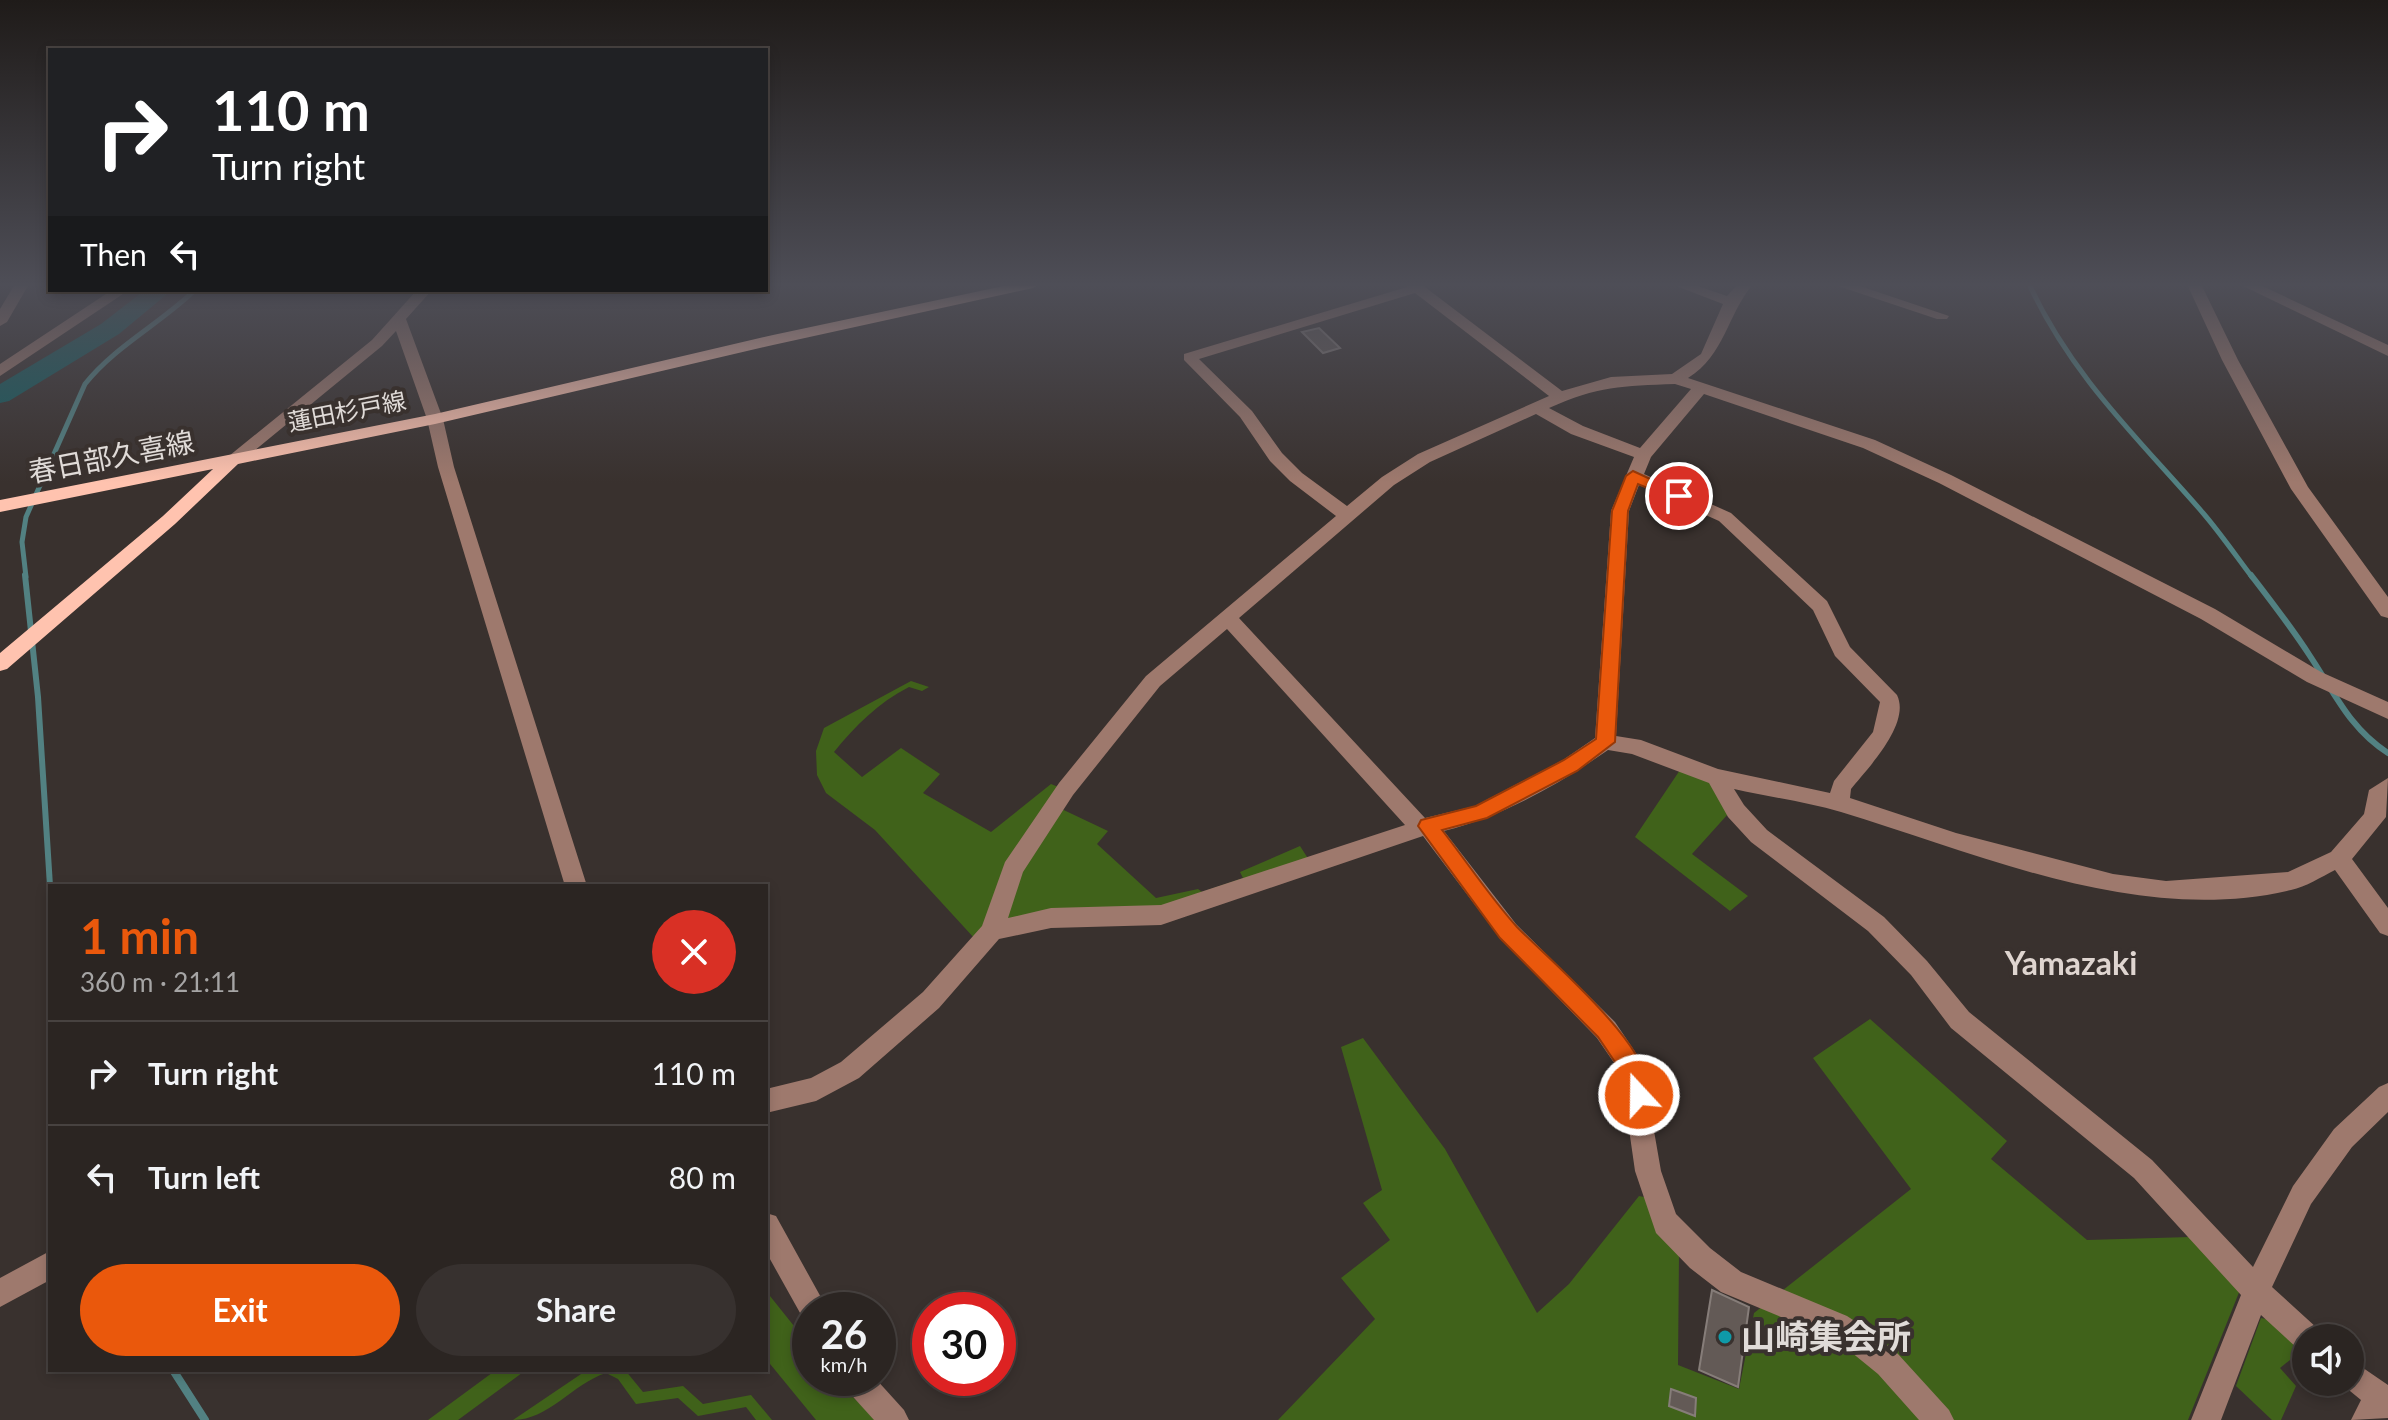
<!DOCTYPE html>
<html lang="en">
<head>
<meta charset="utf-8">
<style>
  :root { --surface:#2b2522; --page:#37312f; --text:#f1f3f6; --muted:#a6a5a5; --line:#474240; --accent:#ea580c }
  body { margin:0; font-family:Lato,"Noto Sans JP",sans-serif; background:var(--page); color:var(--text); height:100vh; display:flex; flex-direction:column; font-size:30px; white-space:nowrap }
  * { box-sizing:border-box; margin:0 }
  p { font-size:26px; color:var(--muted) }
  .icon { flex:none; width:44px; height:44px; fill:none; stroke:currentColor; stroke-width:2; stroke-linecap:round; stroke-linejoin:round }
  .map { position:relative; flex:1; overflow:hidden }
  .side { position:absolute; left:48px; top:884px; width:720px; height:488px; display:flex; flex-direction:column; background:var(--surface); border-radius:0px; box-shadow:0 4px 12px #0003,0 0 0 2px var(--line) }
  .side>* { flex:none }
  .top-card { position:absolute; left:48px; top:48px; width:720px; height:244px; border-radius:0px; box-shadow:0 4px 12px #0003,0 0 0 2px var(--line); background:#202124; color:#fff; overflow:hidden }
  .buttons { position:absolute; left:2292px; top:1324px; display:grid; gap:16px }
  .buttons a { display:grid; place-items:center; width:72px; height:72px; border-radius:50%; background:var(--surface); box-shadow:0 4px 12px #0003,0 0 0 2px var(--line); font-size:40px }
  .speed { position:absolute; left:792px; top:1292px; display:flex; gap:16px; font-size:40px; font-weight:700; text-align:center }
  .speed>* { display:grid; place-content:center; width:104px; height:104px; border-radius:50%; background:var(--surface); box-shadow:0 4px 12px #0003,0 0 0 2px var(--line); line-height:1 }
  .speed small { font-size:20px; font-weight:400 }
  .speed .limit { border:12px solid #d22; background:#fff; color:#111 }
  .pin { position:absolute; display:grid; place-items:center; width:68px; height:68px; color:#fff; margin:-34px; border:4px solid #fff; border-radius:50%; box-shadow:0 2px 8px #0007 }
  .me { position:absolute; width:88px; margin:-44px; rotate:339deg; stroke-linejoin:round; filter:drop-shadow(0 0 6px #0008) }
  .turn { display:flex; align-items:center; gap:28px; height:168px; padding:0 32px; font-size:36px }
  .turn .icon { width:104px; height:104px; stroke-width:2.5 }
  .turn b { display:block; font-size:56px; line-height:68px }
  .then { display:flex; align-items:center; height:76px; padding:0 32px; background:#0003; gap:16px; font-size:30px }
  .round { display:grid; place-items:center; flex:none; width:84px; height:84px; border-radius:42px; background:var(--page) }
  .head { display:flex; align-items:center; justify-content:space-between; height:136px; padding:0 32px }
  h1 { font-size:48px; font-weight:700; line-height:60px; color:var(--accent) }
  .primary-button { display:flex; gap:16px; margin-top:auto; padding:16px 32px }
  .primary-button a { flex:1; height:92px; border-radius:48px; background:var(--accent); color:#fff; font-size:32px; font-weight:700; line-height:92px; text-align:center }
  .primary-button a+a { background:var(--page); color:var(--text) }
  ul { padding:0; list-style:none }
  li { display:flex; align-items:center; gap:24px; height:104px; padding:0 32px; border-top:2px solid var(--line) }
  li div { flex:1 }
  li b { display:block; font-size:30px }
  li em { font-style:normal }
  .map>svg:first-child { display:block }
  .green { fill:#40621a }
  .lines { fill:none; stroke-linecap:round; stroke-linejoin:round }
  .stream-far2 { stroke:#528182; stroke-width:5 }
  .stream-far1 { stroke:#528182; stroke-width:6 }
  .stream { stroke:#528182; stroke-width:8 }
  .river { fill:#155b5d; fill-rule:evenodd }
  .building { fill:#635a56; stroke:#867d79; stroke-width:2 }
  .minor { fill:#9e796d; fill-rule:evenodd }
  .major { fill:#ffc3af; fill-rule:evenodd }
  .route { fill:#ea580c; stroke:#983908; stroke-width:2 }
  .culture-dot { fill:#0f9aa8; stroke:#39312e; stroke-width:3 }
  .labels { text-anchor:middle; stroke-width:8; stroke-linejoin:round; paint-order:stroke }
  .far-street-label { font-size:24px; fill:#e0dbd8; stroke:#39312e }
  .street-label { font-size:28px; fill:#e0dbd8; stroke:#39312e }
  .quarter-label { font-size:32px; font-weight:bold; fill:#dfd5d0; stroke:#39312e }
  .near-poi-label { font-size:34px; font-weight:bold; fill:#e0dbd8; stroke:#39312e; text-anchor:start }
</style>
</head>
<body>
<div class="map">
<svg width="2388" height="1420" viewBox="0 0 2388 1420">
  <rect width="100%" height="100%" fill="#39312e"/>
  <path class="green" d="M 911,681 L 929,687 L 922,691 L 909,687 C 878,703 856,725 834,752 L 862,777 L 901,748 L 940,774 L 923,793 L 991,832 L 1051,784 L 1061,788 L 1051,804 L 1108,831 L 1097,844 L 1156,898 L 1198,889 L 1202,892 L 1243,878 L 1240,872 L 1300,846 L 1309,860 L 1156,910 L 975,939 L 875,830 L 826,793 L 817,775 L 816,751 L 824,728 Z
    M 1680,770 L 1709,781 L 1728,814 L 1692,854 L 1748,896 L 1730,911 L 1635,837 Z
    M 1870,1019 L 2007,1141 L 1991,1159 L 2087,1240 L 2190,1237 L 2240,1290 L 2188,1420 L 1278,1420 L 1375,1319 L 1341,1278 L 1390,1240 L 1363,1203 L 1382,1190 L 1341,1047 L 1363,1038 L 1445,1149 L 1537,1313 L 1569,1284 L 1639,1196 L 1649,1198 L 1679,1254 L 1678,1365 L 1739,1389 L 1754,1313 L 1911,1189 L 1813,1058 Z
    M 766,1291 L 810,1346 L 810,1378 L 836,1378 L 849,1394 L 879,1420 L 816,1420 L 766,1359 Z
    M 2261,1318 L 2271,1320 L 2306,1347 L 2280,1368 L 2296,1386 L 2281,1420 L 2272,1420 L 2236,1386 Z
    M 496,1370 L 526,1370 L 458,1420 L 428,1420 Z
    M 587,1370 L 625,1370 L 643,1392 L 683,1386 L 703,1404 L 751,1395 L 772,1420 L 756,1420 L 746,1407 L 698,1416 L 678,1398 L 636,1404 L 618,1379 L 606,1373 C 572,1384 549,1420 513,1420 Z"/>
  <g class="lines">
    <path class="stream-far2" d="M 2029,284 C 2072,377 2138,438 2203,513 C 2221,534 2236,556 2252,577
      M 26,577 L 22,542 L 26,517 L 85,384 C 114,347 161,323 195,290"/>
    <path class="stream-far1" d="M 25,575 L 38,697 L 50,886
      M 2251,575 C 2271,601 2292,628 2310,656 C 2334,692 2350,729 2388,753"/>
    <path class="stream" d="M 173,1370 L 205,1420"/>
    <path class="river" d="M 145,290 L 172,290 L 119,334 L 9,401 L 0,403 L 0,384 L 101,324 Z"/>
  </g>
  <path class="building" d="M 1319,328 L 1340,348 L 1323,353 L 1302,332 Z
    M 1712,1290 L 1749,1307 L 1738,1387 L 1699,1370 Z
    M 1671,1389 L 1696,1398 L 1695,1416 L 1669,1406 Z"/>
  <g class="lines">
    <path class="minor" d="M 15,284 L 29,284 L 7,322 L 0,326 L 0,309 Z
      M 1405,284 L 1421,284 L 1562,391 L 1611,377 L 1672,374 L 1701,354 L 1723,304 L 1671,284 L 1692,284 L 1727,296 L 1738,284 L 1753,284 C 1727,315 1725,355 1688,378 L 1875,440 L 1951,475 L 2215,609 L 2321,672 L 2388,702 L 2388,719 L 2307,682 L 2201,619 L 1939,483 L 1863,448 L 1704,394 L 1651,457 L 1644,474 L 1731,513 L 1827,601 L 1850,647 L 1897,695 C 1911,724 1868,768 1851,789 L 1850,798 L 1956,833 L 2113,874 L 2166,881 L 2288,872 L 2331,852 L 2364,814 L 2369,790 L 2388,778 L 2386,817 L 2352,859 L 2388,908 L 2388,936 L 2380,933 L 2335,870 C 2321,877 2306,887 2291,890 C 2140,926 1983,855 1841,812 C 1807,802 1769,797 1734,789 L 1744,805 L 1767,830 L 1884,917 L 1927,961 L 1969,1012 L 2152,1160 L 2253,1267 L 2293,1186 L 2334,1129 L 2379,1087 L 2388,1083 L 2388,1112 L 2352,1147 L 2311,1204 L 2272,1287 L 2317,1328 L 2321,1338 L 2306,1338 L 2306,1352 L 2297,1348 L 2261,1315 L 2221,1420 L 2191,1420 L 2241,1295 L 2134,1178 L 1951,1028 L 1911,975 L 1868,931 L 1751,842 L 1728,817 L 1709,783 L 1632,754 L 1608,750 C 1558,785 1503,816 1444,831 L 1516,924 L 1615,1022 L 1642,1062 L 1661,1171 L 1676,1214 L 1710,1248 L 1741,1272 L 1847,1316 L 1871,1332 L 1898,1354 L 1949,1410 L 1954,1420 L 1919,1420 L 1878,1374 L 1851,1352 L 1827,1336 L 1721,1292 L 1690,1268 L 1656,1233 L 1635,1171 L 1621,1073 L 1597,1038 L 1500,938 L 1423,836 L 1161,925 L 1051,928 L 999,939 L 939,1008 L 859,1078 L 816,1101 L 766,1113 L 766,1089 L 811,1078 L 841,1062 L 923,992 L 982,926 L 1005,862 L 1059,783 L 1146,676 L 1336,516 L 1290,481 L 1270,461 L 1240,417 L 1184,360 L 1184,354 L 1407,287 ZM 1415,293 L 1549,396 L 1418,454 L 1382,477 L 1347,506 L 1302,473 L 1282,453 L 1252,411 L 1199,359 ZM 1675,384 L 1691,389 L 1640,448 L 1583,426 L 1549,408 C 1598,386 1622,386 1675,384 ZM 1536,414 L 1571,434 L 1634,457 L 1611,511 L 1595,738 L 1563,760 L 1475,806 L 1425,818 L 1239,618 L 1394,485 L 1430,462 ZM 1639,485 L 1719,521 L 1813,610 L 1835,656 L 1880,702 L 1873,732 L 1834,781 L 1830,793 L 1718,769 L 1641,740 L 1616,736 L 1629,511 ZM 1227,629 L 1405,825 L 1161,905 L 1051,908 L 1008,918 L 1023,872 L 1073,795 L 1160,686 Z
      M 1832,284 L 1854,284 L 1949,316 L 1947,319 L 1937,319 Z
      M 2187,284 L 2201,284 L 2238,360 L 2308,487 L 2388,597 L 2388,618 L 2381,616 L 2291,489 L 2222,360 Z
      M 2239,284 L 2258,284 L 2388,345 L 2388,356 Z
      M 112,290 L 129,290 L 0,376 L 0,364 Z
      M 417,290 L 432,290 L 406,319 L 443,419 L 454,467 L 587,886 L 565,886 L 438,467 L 427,419 L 396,331 L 382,346 L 238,464 L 232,465 L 224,460 L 372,340 Z
      M 766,1213 L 776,1216 L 828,1310 L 810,1310 L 810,1322 L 804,1320 L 766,1252 Z
      M 50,1251 L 50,1280 L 0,1307 L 0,1278 Z
      M 2350,1359 L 2388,1385 L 2388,1418 L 2351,1420 L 2361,1400 L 2339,1382 L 2350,1382 Z
      M 841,1378 L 875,1378 L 904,1410 L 909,1420 L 874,1420 L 845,1388 Z"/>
    <path class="major" d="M 1013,284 L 1040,284 L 1033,288 L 773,345 L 435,424 L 238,464 L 175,524 L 7,669 L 0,671 L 0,653 L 163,516 L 213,469 L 0,512 L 0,500 L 435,414 L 773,335 Z"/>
  </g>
  <linearGradient id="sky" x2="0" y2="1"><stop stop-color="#1f1b19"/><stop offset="0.59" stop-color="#4e4e57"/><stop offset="1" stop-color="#4e4e57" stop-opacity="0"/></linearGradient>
  <rect width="2388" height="483" fill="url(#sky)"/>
  <path class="route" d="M 1633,471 L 1687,496 L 1679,501 L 1638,484 L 1628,511 L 1615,742 L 1577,771 L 1487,818 L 1442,830 C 1467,862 1490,897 1517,927 C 1547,958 1667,1058 1647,1102 L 1639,1105 L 1631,1102 L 1623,1074 L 1598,1037 L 1500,938 L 1418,826 L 1421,820 L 1476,806 L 1564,760 L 1596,739 L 1612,511 L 1626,476 Z"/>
  <circle class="culture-dot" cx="1725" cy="1337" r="8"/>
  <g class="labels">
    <g class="far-street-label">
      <text transform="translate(347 412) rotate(-11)" y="8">蓮田杉戸線</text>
    </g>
    <g class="street-label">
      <text transform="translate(111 457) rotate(-11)" y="10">春日部久喜線</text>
    </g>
    <g class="quarter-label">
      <text x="2071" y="975">Yamazaki</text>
    </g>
    <g class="near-poi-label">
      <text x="1741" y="1349">山崎集会所</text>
    </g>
  </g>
</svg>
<div class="buttons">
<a><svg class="icon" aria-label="sound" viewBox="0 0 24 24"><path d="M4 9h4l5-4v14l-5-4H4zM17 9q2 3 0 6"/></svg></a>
</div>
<div class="speed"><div>26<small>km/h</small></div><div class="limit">30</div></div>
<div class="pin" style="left:1679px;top:496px;background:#d93025"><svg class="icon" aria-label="arrive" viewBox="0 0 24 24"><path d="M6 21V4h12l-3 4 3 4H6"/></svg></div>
<svg class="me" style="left:1639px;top:1095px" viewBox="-20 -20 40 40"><circle r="17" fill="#ea580c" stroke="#fff" stroke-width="3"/><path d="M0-11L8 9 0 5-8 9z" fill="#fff"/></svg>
<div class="top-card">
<div class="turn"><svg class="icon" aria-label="right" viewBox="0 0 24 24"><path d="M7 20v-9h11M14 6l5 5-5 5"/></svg><div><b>110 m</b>Turn right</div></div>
<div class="then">Then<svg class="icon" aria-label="left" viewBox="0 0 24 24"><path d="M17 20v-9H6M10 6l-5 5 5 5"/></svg></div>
</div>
<section class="side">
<div class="head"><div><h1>1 min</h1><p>360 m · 21:11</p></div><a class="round" style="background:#d93025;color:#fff"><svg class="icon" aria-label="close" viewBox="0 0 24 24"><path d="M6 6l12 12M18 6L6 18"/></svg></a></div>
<ul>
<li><svg class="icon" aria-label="right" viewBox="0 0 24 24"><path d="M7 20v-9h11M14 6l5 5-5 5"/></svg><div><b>Turn right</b></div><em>110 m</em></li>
<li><svg class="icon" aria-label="left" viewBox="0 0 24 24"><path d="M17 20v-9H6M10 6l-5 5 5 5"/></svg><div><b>Turn left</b></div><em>80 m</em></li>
</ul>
<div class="primary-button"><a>Exit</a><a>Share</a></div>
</section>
</div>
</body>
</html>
